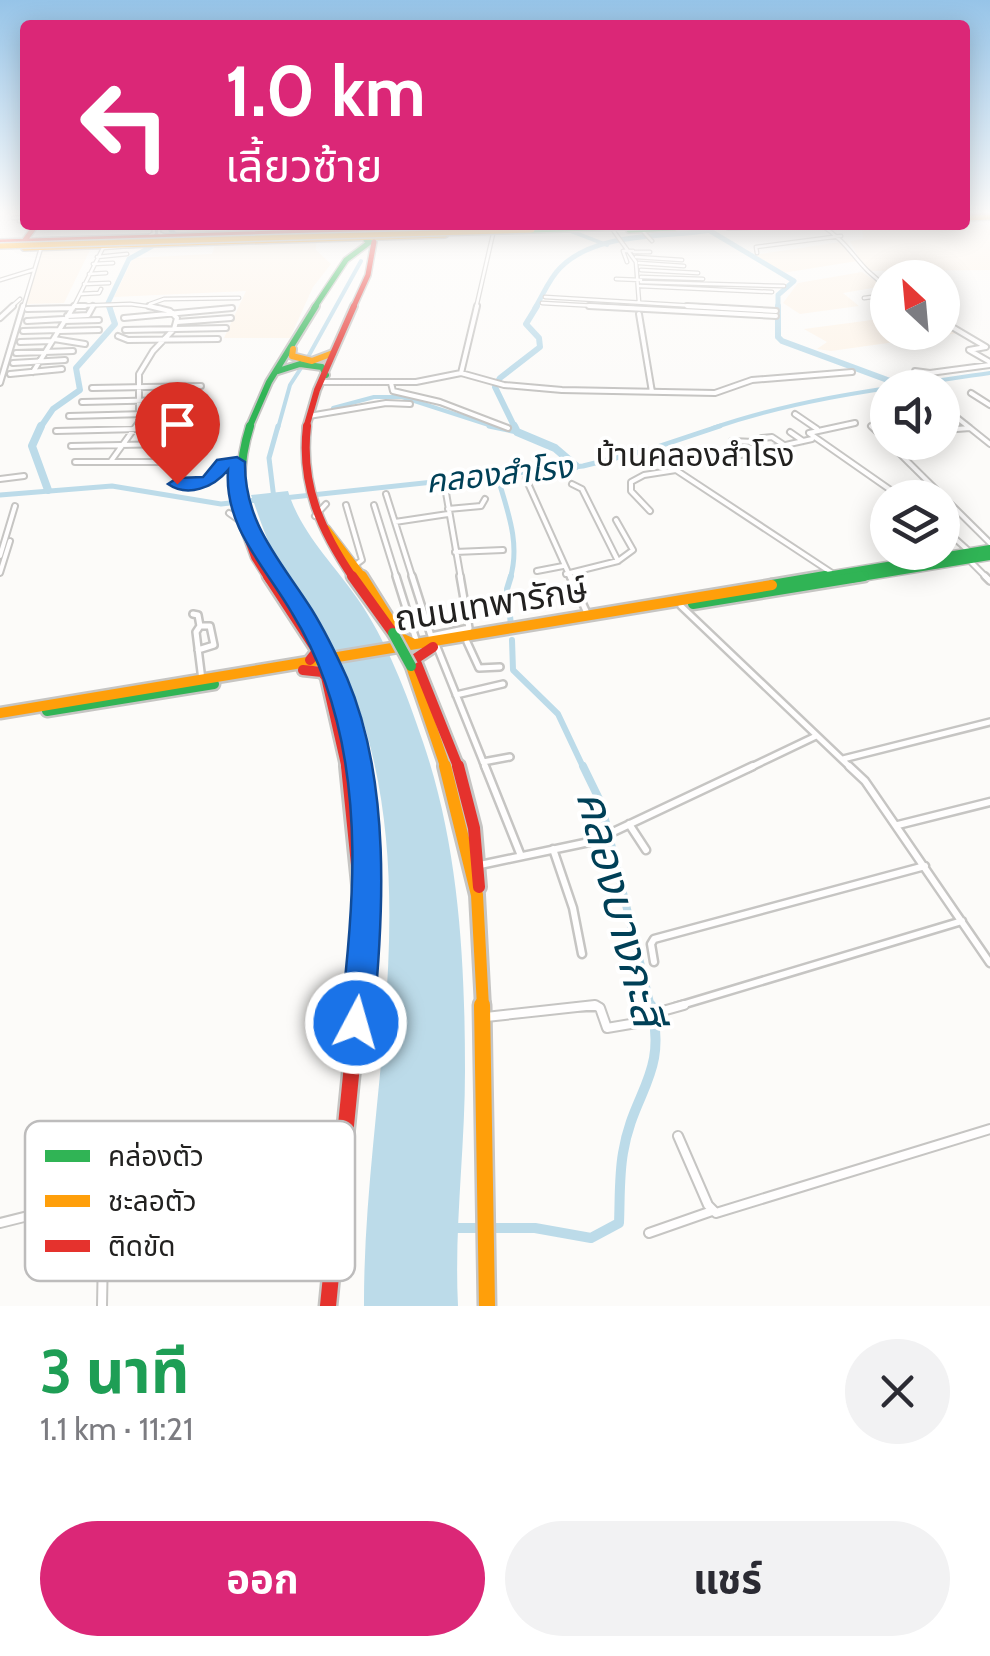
<!DOCTYPE html>
<html lang="th">
<head>
<meta charset="utf-8">
<style>
  :root { --surface:#fff; --page:#f2f2f3; --text:#2b2b33; --muted:#7c7c81; --accent:#db2777 }
  body { margin:0; font-family:Cabin,"Noto Sans Thai",sans-serif; background:var(--page); color:var(--text); height:100vh; display:flex; flex-direction:column; font-size:38px; white-space:nowrap }
  * { box-sizing:border-box; margin:0 }
  p { font-size:32px; color:var(--muted) }
  .icon { flex:none; width:55px; height:55px; fill:none; stroke:currentColor; stroke-width:2; stroke-linecap:round; stroke-linejoin:round }
  .map { position:relative; height:1306px; overflow:hidden }
  .details { display:flex; flex-direction:column; background:var(--surface); flex:1 }
  .details>* { flex:none }
  .guide { position:absolute; left:20px; top:20px; width:950px; height:210px; border-radius:10px; box-shadow:0 5px 25px #0003; background:#db2777; color:#fff; overflow:hidden }
  .needle { width:65px; rotate:334deg }
  .fabs { position:absolute; left:870px; top:260px; display:grid; gap:20px }
  .fabs a { display:grid; place-items:center; width:90px; height:90px; border-radius:50%; background:var(--surface); box-shadow:0 5px 25px #0003; font-size:50px }
  .pin { position:absolute; display:grid; place-items:center; width:85px; height:85px; color:#fff; margin:-102px -42px; border-radius:50% 50% 50% 0; rotate:-45deg; box-shadow:0 0 10px #0007 }
  .pin .icon { rotate:45deg }
  .me { position:absolute; width:110px; margin:-55px; rotate:6deg; stroke-linejoin:round; filter:drop-shadow(0 0 8px #0008) }
  .turn { display:flex; align-items:center; gap:35px; height:210px; padding:0 40px; font-size:45px }
  .turn .icon { width:130px; height:130px; stroke-width:2.5 }
  .turn b { display:block; font-size:70px; line-height:85px }
  .round { display:grid; place-items:center; flex:none; width:105px; height:105px; border-radius:52px; background:var(--page) }
  .summary { display:flex; align-items:center; justify-content:space-between; height:170px; padding:0 40px }
  h1 { font-size:60px; font-weight:700; line-height:75px; color:#1e9e55 }
  .button { display:flex; gap:20px; margin-top:auto; padding:20px 40px }
  .button a { flex:1; height:115px; border-radius:60px; background:var(--accent); color:#fff; font-size:40px; font-weight:700; line-height:115px; text-align:center }
  .button a+a { background:var(--page); color:var(--text) }
  .map>svg:first-child { display:block }
  .industrial { fill:#fdf4e9 }
  .water { fill:#bcdbe9 }
  .lines { fill:none; stroke-linecap:round; stroke-linejoin:round }
  .canal-far4 { stroke:#bcdbe9; stroke-width:4 }
  .canal-far3 { stroke:#bcdbe9; stroke-width:5 }
  .canal-far2 { stroke:#bcdbe9; stroke-width:6 }
  .canal-far1 { stroke:#bcdbe9; stroke-width:8 }
  .canal { stroke:#bcdbe9; stroke-width:10 }
  .river-far2 { stroke:#bcdbe9; stroke-width:5 }
  .river-far1 { stroke:#bcdbe9; stroke-width:6 }
  .river { stroke:#bcdbe9; stroke-width:8 }
  .street-far4-casing { stroke:#c6c5c3; stroke-width:5 }
  .street-far3-casing { stroke:#c6c5c3; stroke-width:8 }
  .street-far2-casing { stroke:#c6c5c3; stroke-width:10 }
  .street-far1-casing { stroke:#c6c5c3; stroke-width:11 }
  .street-casing { stroke:#c6c5c3; stroke-width:12 }
  .fast-far3-casing { stroke:#c6c5c3; stroke-width:8 }
  .fast-far2-casing { stroke:#c6c5c3; stroke-width:10 }
  .fast-far1-casing { stroke:#c6c5c3; stroke-width:11 }
  .fast-casing { stroke:#c6c5c3; stroke-width:15 }
  .slow-far5-casing { stroke:#c6c5c3; stroke-width:8 }
  .slow-far4-casing { stroke:#c6c5c3; stroke-width:10 }
  .slow-far3-casing { stroke:#c6c5c3; stroke-width:11 }
  .slow-far2-casing { stroke:#c6c5c3; stroke-width:15 }
  .slow-far1-casing { stroke:#c6c5c3; stroke-width:18 }
  .slow-casing { stroke:#c6c5c3; stroke-width:21 }
  .jam-far5-casing { stroke:#c6c5c3; stroke-width:8 }
  .jam-far4-casing { stroke:#c6c5c3; stroke-width:10 }
  .jam-far3-casing { stroke:#c6c5c3; stroke-width:11 }
  .jam-far2-casing { stroke:#c6c5c3; stroke-width:15 }
  .jam-far1-casing { stroke:#c6c5c3; stroke-width:18 }
  .jam-casing { stroke:#c6c5c3; stroke-width:21 }
  .street-far4 { stroke:#fffefe; stroke-width:2.5 }
  .street-far3 { stroke:#fffefe; stroke-width:4 }
  .street-far2 { stroke:#fffefe; stroke-width:5 }
  .street-far1 { stroke:#fffefe; stroke-width:6 }
  .street { stroke:#fffefe; stroke-width:8 }
  .fast-far3 { stroke:#30b455; stroke-width:5 }
  .fast-far2 { stroke:#30b455; stroke-width:6 }
  .fast-far1 { stroke:#30b455; stroke-width:8 }
  .fast { stroke:#30b455; stroke-width:10 }
  .slow-far5 { stroke:#ff9f0a; stroke-width:5 }
  .slow-far4 { stroke:#ff9f0a; stroke-width:6 }
  .slow-far3 { stroke:#ff9f0a; stroke-width:8 }
  .slow-far2 { stroke:#ff9f0a; stroke-width:10 }
  .slow-far1 { stroke:#ff9f0a; stroke-width:12 }
  .slow { stroke:#ff9f0a; stroke-width:16 }
  .jam-far5 { stroke:#e5322d; stroke-width:5 }
  .jam-far4 { stroke:#e5322d; stroke-width:6 }
  .jam-far3 { stroke:#e5322d; stroke-width:8 }
  .jam-far2 { stroke:#e5322d; stroke-width:10 }
  .jam-far1 { stroke:#e5322d; stroke-width:12 }
  .jam { stroke:#e5322d; stroke-width:16 }
  .fast-bridge-far1-casing { stroke:#c6c5c3; stroke-width:8; stroke-linecap:butt }
  .fast-bridge-casing { stroke:#c6c5c3; stroke-width:15; stroke-linecap:butt }
  .slow-bridge-far1-casing { stroke:#c6c5c3; stroke-width:8; stroke-linecap:butt }
  .slow-bridge-casing { stroke:#c6c5c3; stroke-width:15; stroke-linecap:butt }
  .fast-bridge-far1 { stroke:#30b455; stroke-width:5 }
  .fast-bridge { stroke:#30b455; stroke-width:10 }
  .slow-bridge-far1 { stroke:#ff9f0a; stroke-width:5 }
  .slow-bridge { stroke:#ff9f0a; stroke-width:10 }
  .route { fill:#1a73e8; stroke:#114b97; stroke-width:2.5 }
  .labels { text-anchor:middle; stroke-width:8; stroke-linejoin:round; paint-order:stroke }
  .far-quarter-label { font-size:32px; fill:#222120; stroke:#fff }
  .far-water-label { font-size:32px; font-style:italic; fill:#004057; stroke:#fff }
  .street-label { font-size:35px; fill:#222120; stroke:#fff }
  .near-water-label { font-size:45px; font-style:italic; fill:#004057; stroke:#fff }
  .key { fill:#fff; stroke:#bdbcbc; stroke-width:2.5 }
  .key-label { font-size:28px; fill:#222120 }
</style>
</head>
<body>
<div class="map">
<svg width="990" height="1306" viewBox="0 0 990 1306">
  <rect width="100%" height="100%" fill="#fcfbf9"/>
  <path class="industrial" d="M 965,224 L 990,226 L 990,270 L 865,271 L 850,241 L 863,239 L 862,227 L 836,230 L 823,225 Z
    M 316,241 L 316,250 L 331,264 L 313,287 L 290,338 L 224,338 L 246,291 L 114,297 L 133,258 L 212,254 L 215,244 Z
    M 847,241 L 857,261 L 783,273 L 754,255 Z
    M 91,248 L 64,303 L 24,304 L 41,249 Z
    M 862,272 L 884,286 L 843,293 L 859,306 L 800,314 L 783,303 L 798,283 Z
    M 887,318 L 888,332 L 942,332 L 943,322 L 959,333 L 831,351 L 817,349 L 827,342 L 804,329 Z"/>
  <path class="water" d="M 288,491 C 301,533 332,562 357,598 C 386,639 407,694 423,742 C 459,847 465,961 465,1071 C 465,1150 454,1228 458,1306 L 364,1306 C 363,1101 429,889 352,689 C 333,639 299,598 273,551 C 264,534 258,513 251,495 Z"/>
  <g class="lines">
    <path class="canal-far4" d="M 568,230 L 607,245
      M 308,357 L 361,261
      M 333,408 L 374,397 L 402,397 L 498,428
      M 278,428 L 290,385 L 301,368
      M 713,428 C 803,397 896,387 990,373"/>
    <path class="canal-far3" d="M 489,426 L 517,432
      M 497,475 C 507,510 521,543 510,579
      M 0,495 L 112,486 L 221,504 L 257,500
      M 284,498 L 583,466 L 648,450 L 720,426
      M 274,499 L 269,458 L 278,426"/>
    <path class="canal-far2" d="M 511,576 L 507,589 L 511,625
      M 512,640 L 513,670 L 558,714 L 584,769"/>
    <path class="canal-far1" d="M 583,766 L 601,803 L 651,1007"/>
    <path class="canal" d="M 454,1228 L 535,1228 L 591,1238 L 619,1223 C 620,1200 619,1176 623,1153 C 633,1091 668,1075 651,1005"/>
    <path class="river-far2" d="M 707,229 L 794,281 L 778,295 L 778,308
      M 110,308 L 108,303 L 129,259 L 174,234 L 171,230
      M 535,308 C 543,295 549,279 560,268 C 596,231 664,238 711,230"/>
    <path class="river-far1" d="M 778,306 L 778,337 L 782,341 L 901,385
      M 40,428 L 53,409 L 80,390 L 76,368 L 115,324 L 109,306
      M 515,428 L 495,387 L 500,378 L 540,347 L 539,338 L 526,324 L 537,306"/>
    <path class="river" d="M 41,426 L 32,446 L 48,490
      M 514,426 L 517,432 L 555,448 L 576,466"/>
    <g class="street-far4-casing">
      <path id="street-far4" d="M 13,218 L 25,217
        M 19,221 L 25,221
        M 159,225 L 159,233 L 167,237
        M 821,225 C 854,246 855,266 888,287
        M 641,229 L 652,241
        M 613,230 L 636,262 L 639,302
        M 146,238 L 154,233 L 153,225
        M 103,248 L 144,245
        M 634,252 L 650,252
        M 757,253 L 756,247 L 841,236
        M 97,257 L 127,254
        M 636,257 L 682,260
        M 627,262 L 623,251 L 633,251
        M 639,263 L 684,266
        M 93,264 L 113,263
        M 641,270 L 698,273
        M 89,274 L 106,273
        M 641,277 L 703,279
        M 616,279 L 641,280
        M 0,280 L 33,270
        M 641,282 L 784,286
        M 84,284 L 109,283
        M 640,286 L 772,292
        M 80,294 L 99,293 L 101,289
        M 545,297 L 729,308
        M 864,298 L 888,295
        M 542,303 L 634,308
        M 150,304 L 164,299 L 239,298
        M 74,306 L 130,304 L 161,308
        M 10,308 L 20,299
        M 23,308 L 41,248
        M 67,308 L 73,308
        M 73,308 L 104,246
        M 476,308 L 493,234"/>
    </g>
    <g class="street-far3-casing">
      <path id="street-far3" d="M 74,306 L 85,306
        M 477,306 L 461,373 L 504,385 L 562,390 L 715,393 L 752,380 L 852,372
        M 589,306 L 776,316
        M 687,306 L 776,311
        M 27,309 L 73,308
        M 639,314 L 652,392
        M 67,316 L 88,315 L 93,306
        M 0,318 L 13,306
        M 124,318 L 232,308
        M 27,321 L 64,319
        M 64,321 L 99,320
        M 942,321 L 986,347 L 969,350 L 990,362
        M 177,322 L 231,318
        M 125,330 L 226,328
        M 23,331 L 59,330
        M 59,331 L 99,330
        M 118,336 L 128,340 L 218,339
        M 54,339 L 85,344
        M 20,342 L 52,341
        M 16,353 L 73,351
        M 13,363 L 65,360
        M 915,371 L 930,373 L 990,365
        M 33,372 L 74,306
        M 10,374 L 62,369
        M 323,382 L 416,382 L 461,373
        M 0,383 L 23,306
        M 391,383 L 393,391 L 440,402 L 508,428
        M 92,388 L 201,386
        M 971,393 L 990,405
        M 82,402 L 170,400
        M 942,406 L 970,428
        M 795,414 L 817,429
        M 69,416 L 185,413
        M 309,416 L 386,403 L 410,404
        M 942,417 L 957,429 L 970,428 L 990,444
        M 855,423 L 809,433 L 902,498
        M 871,426 L 888,442
        M 56,431 L 181,428
        M 790,432 L 803,441
        M 762,438 L 772,437 L 784,445
        M 732,441 L 754,442 L 765,449
        M 888,442 L 990,543
        M 71,446 L 170,444
        M 723,459 L 812,439
        M 111,461 L 139,422 L 139,374 L 153,351 L 174,329 L 177,318 L 170,311 L 149,306
        M 75,462 L 166,462
        M 664,462 L 672,470
        M 676,470 L 678,465 L 697,458 L 694,455
        M 0,479 L 24,476
        M 526,479 L 571,579
        M 177,484 L 208,483 L 223,464 L 237,462
        M 445,487 L 461,579
        M 386,494 L 413,579
        M 346,505 L 362,560 L 354,566
        M 374,505 L 397,579
        M 448,509 L 481,506 L 485,499
        M 650,511 L 631,491 L 631,482 L 644,475 L 676,470 L 832,573
        M 229,513 L 243,523
        M 315,516 L 326,504
        M 616,520 L 633,550 L 618,561
        M 395,522 L 448,514
        M 942,527 L 970,552
        M 455,552 L 503,550
        M 0,556 L 15,506
        M 968,559 L 988,579
        M 537,571 L 563,566
        M 0,573 L 10,541
        M 566,574 L 618,561 L 582,489 L 572,484"/>
    </g>
    <g class="street-far2-casing">
      <path id="street-far2" d="M 396,576 L 417,643
        M 412,576 L 432,639
        M 570,576 L 587,613
        M 985,576 L 990,581
        M 681,606 L 852,769
        M 193,614 L 198,615 L 200,626 L 196,632 L 202,680
        M 431,636 L 469,628 L 460,576
        M 467,642 L 479,668 L 500,667
        M 437,647 L 486,769
        M 198,650 L 214,645 L 210,626 L 200,626
        M 456,695 L 503,684
        M 843,759 L 990,722
        M 483,762 L 510,757
        M 747,769 L 816,736"/>
    </g>
    <g class="street-far1-casing">
      <path id="street-far1" d="M 485,766 L 521,856
        M 849,766 L 865,781 L 990,963
        M 629,824 L 646,850
        M 898,825 L 990,802
        M 553,849 L 573,908 L 582,954
        M 480,865 L 594,841 L 753,766
        M 654,962 L 651,944 L 654,939 L 925,866
        M 576,1007 L 599,1007
        M 675,1007 L 962,921"/>
    </g>
    <g class="street-casing">
      <path id="street" d="M 486,1017 L 595,1005 L 600,1008 L 607,1028 L 654,1020 L 659,1012 L 684,1005
        M 678,1136 L 708,1205 L 716,1213 L 990,1129
        M 0,1223 L 104,1197 L 102,1306
        M 649,1233 L 712,1211
        M 103,1266 L 337,1198"/>
    </g>
    <g class="fast-far3-casing">
      <path id="fast-far3" d="M 544,225 L 564,225
        M 490,228 L 548,225
        M 629,230 L 675,228
        M 314,308 L 346,260 L 370,242 L 366,240"/>
    </g>
    <g class="fast-far2-casing">
      <path id="fast-far2" d="M 278,371 L 300,364 L 322,367 L 326,375
        M 249,428 L 269,382 L 316,306"/>
    </g>
    <g class="fast-far1-casing">
      <path id="fast-far1" d="M 250,426 C 232,483 242,529 275,579
        M 809,579 L 990,549
        M 849,579 L 990,556"/>
    </g>
    <g class="fast-casing">
      <path id="fast" d="M 273,576 L 322,646
        M 772,585 L 825,576
        M 693,604 L 864,576
        M 47,711 L 214,684"/>
    </g>
    <g class="slow-far5-casing">
      <path id="slow-far5" d="M 965,218 L 990,217
        M 670,227 L 736,225
        M 24,248 L 445,235"/>
    </g>
    <g class="slow-far4-casing">
      <path id="slow-far4" d="M 293,349 L 292,356 L 312,361 L 333,353"/>
    </g>
    <g class="slow-far3-casing">
      <path id="slow-far3" d="M 326,529 L 364,579"/>
    </g>
    <g class="slow-far2-casing">
      <path id="slow-far2" d="M 362,576 L 401,638 L 412,643
        M 411,666 L 446,769
        M 0,713 L 772,585"/>
    </g>
    <g class="slow-far1-casing">
      <path id="slow-far1" d="M 445,766 L 477,895 L 483,1007"/>
    </g>
    <g class="slow-casing">
      <path id="slow" d="M 482,1005 L 487,1306"/>
    </g>
    <g class="jam-far5-casing">
      <path id="jam-far5" d="M 965,213 L 990,212
        M 729,227 L 786,225
        M 25,240 L 36,225
        M 0,242 L 495,226
        M 353,308 L 368,275 L 374,242"/>
    </g>
    <g class="jam-far4-casing">
      <path id="jam-far4" d="M 306,428 L 317,390 L 354,306"/>
    </g>
    <g class="jam-far3-casing">
      <path id="jam-far3" d="M 307,426 C 300,485 321,531 354,579
        M 243,524 L 255,557 L 269,579"/>
    </g>
    <g class="jam-far2-casing">
      <path id="jam-far2" d="M 268,576 L 317,651 L 310,660
        M 352,576 L 393,633
        M 433,647 L 415,659 L 459,769
        M 303,670 L 322,672 L 326,677 L 347,769
        M 336,679 L 357,769"/>
    </g>
    <g class="jam-far1-casing">
      <path id="jam-far1" d="M 347,766 L 364,934
        M 357,766 L 366,874 L 358,1007
        M 458,766 L 474,828 L 479,887"/>
    </g>
    <g class="jam-casing">
      <path id="jam" d="M 328,1306 L 358,1005"/>
    </g>
    <use href="#street-far4" class="street-far4"/>
    <use href="#street-far3" class="street-far3"/>
    <use href="#street-far2" class="street-far2"/>
    <use href="#street-far1" class="street-far1"/>
    <use href="#street" class="street"/>
    <use href="#fast-far3" class="fast-far3"/>
    <use href="#fast-far2" class="fast-far2"/>
    <use href="#fast-far1" class="fast-far1"/>
    <use href="#fast" class="fast"/>
    <use href="#slow-far5" class="slow-far5"/>
    <use href="#slow-far4" class="slow-far4"/>
    <use href="#slow-far3" class="slow-far3"/>
    <use href="#slow-far2" class="slow-far2"/>
    <use href="#slow-far1" class="slow-far1"/>
    <use href="#slow" class="slow"/>
    <use href="#jam-far5" class="jam-far5"/>
    <use href="#jam-far4" class="jam-far4"/>
    <use href="#jam-far3" class="jam-far3"/>
    <use href="#jam-far2" class="jam-far2"/>
    <use href="#jam-far1" class="jam-far1"/>
    <use href="#jam" class="jam"/>
    <g class="fast-bridge-far1-casing">
      <path id="fast-bridge-far1" d="M 532,230 L 683,225"/>
    </g>
    <g class="fast-bridge-casing">
      <path id="fast-bridge" d="M 393,633 L 411,666"/>
    </g>
    <g class="slow-bridge-far1-casing">
      <path id="slow-bridge-far1" d="M 0,246 L 532,230"/>
    </g>
    <g class="slow-bridge-casing">
      <path id="slow-bridge" d="M 322,646 L 336,679"/>
    </g>
    <use href="#fast-bridge-far1" class="fast-bridge-far1"/>
    <use href="#fast-bridge" class="fast-bridge"/>
    <use href="#slow-bridge-far1" class="slow-bridge-far1"/>
    <use href="#slow-bridge" class="slow-bridge"/>
  </g>
  <linearGradient id="sky" x2="0" y2="1"><stop stop-color="#96c4e8"/><stop offset="0.54" stop-color="#fefdfc"/><stop offset="1" stop-color="#fefdfc" stop-opacity="0"/></linearGradient>
  <rect width="990" height="394" fill="url(#sky)"/>
  <path class="route" d="M 237,457 L 245,462 C 244,524 281,561 312,610 C 325,631 337,656 347,678 C 391,781 384,915 373,1023 L 368,1034 L 356,1038 L 345,1034 L 340,1023 C 354,910 364,791 325,682 C 317,659 305,634 292,613 C 265,566 224,528 228,470 C 214,487 188,498 168,484 L 177,478 L 203,477 L 217,460 Z"/>
  <g class="labels">
    <g class="far-quarter-label">
      <text x="695" y="466">บ้านคลองสำโรง</text>
    </g>
    <g class="far-water-label">
      <text transform="translate(499 474) rotate(-6)" y="11">คลองสำโรง</text>
    </g>
    <g class="street-label">
      <text transform="translate(491 604) rotate(-9)" y="12">ถนนเทพารักษ์</text>
    </g>
    <g class="near-water-label">
      <text transform="translate(621 908) rotate(76)" y="16">คลองบางกะสี</text>
    </g>
  </g>
  <rect x="25" y="1121" width="330" height="160" rx="15" class="key"/>
  <rect x="45" y="1150" width="45" height="12" fill="#30b455"/>
  <rect x="45" y="1195" width="45" height="12" fill="#ff9f0a"/>
  <rect x="45" y="1240" width="45" height="12" fill="#e5322d"/>
  <g class="key-label">
    <text x="108" y="1166">คล่องตัว</text>
    <text x="108" y="1211">ชะลอตัว</text>
    <text x="108" y="1256">ติดขัด</text>
  </g>
</svg>
<div class="fabs">
<a><svg class="needle" viewBox="-14 -14 28 28"><path d="M0-13l5 13h-10z" fill="#e53935"/><path d="M0 13l5-13h-10z" fill="#7c7c81"/></svg></a>
<a><svg class="icon" aria-label="sound" viewBox="0 0 24 24"><path d="M4 9h4l5-4v14l-5-4H4zM17 9q2 3 0 6"/></svg></a>
<a><svg class="icon" aria-label="layers" viewBox="0 0 24 24"><path d="M12 4l9 5-9 5-9-5zM3 14l9 5 9-5"/></svg></a>
</div>
<div class="pin" style="left:177px;top:484px;background:#d93025"><svg class="icon" aria-label="arrive" viewBox="0 0 24 24"><path d="M6 21V4h12l-3 4 3 4H6"/></svg></div>
<svg class="me" style="left:356px;top:1023px" viewBox="-20 -20 40 40"><circle r="17" fill="#1a73e8" stroke="#fff" stroke-width="3"/><path d="M0-11L8 9 0 5-8 9z" fill="#fff"/></svg>
<div class="guide">
<div class="turn"><svg class="icon" aria-label="left" viewBox="0 0 24 24"><path d="M17 20v-9H6M10 6l-5 5 5 5"/></svg><div><b>1.0 km</b>เลี้ยวซ้าย</div></div>
</div>
</div>
<section class="details">
<div class="summary"><div><h1>3 นาที</h1><p>1.1 km · 11:21</p></div><a class="round"><svg class="icon" aria-label="close" viewBox="0 0 24 24"><path d="M6 6l12 12M18 6L6 18"/></svg></a></div>
<div class="button"><a>ออก</a><a>แชร์</a></div>
</section>
</body>
</html>
